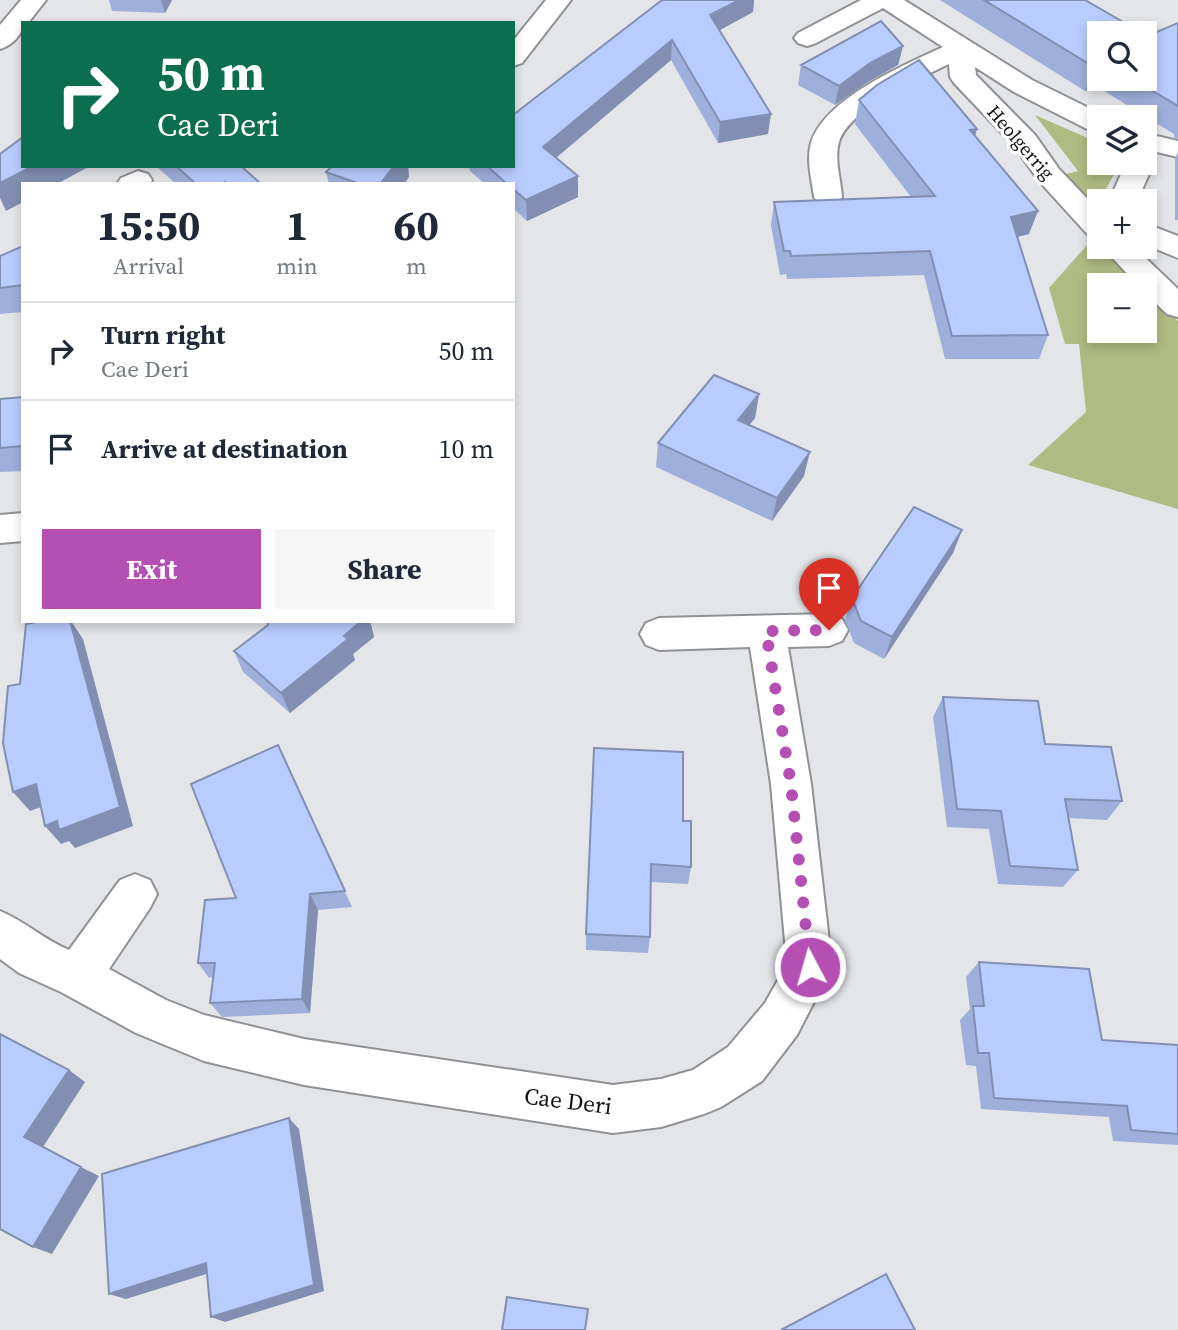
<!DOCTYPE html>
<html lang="en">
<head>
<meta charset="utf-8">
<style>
  :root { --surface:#fff; --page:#f6f6f7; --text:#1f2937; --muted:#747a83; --line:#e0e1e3; --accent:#b54fb4 }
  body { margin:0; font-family:"Source Serif 4",serif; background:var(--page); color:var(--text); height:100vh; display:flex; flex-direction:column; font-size:26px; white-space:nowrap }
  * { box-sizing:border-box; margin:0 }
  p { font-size:23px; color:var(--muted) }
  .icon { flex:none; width:38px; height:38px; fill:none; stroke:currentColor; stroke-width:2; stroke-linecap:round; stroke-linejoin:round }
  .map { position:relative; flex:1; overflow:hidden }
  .side { position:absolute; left:21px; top:182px; width:494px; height:441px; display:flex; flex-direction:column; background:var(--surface); border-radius:0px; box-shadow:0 4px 10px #0003 }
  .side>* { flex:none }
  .guide { position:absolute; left:21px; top:21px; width:494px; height:147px; border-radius:0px; box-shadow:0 4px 10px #0003; background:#0b6e4f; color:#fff; overflow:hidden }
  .controls { position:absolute; left:1087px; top:21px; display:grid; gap:14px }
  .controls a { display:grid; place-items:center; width:70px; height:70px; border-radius:0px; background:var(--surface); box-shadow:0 4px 10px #0003; font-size:35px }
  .pin { position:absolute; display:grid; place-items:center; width:60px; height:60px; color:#fff; margin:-72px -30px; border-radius:50% 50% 50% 0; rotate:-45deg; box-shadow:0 0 7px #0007 }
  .pin .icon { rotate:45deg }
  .me { position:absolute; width:77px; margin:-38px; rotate:354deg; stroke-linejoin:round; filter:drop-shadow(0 0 5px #0008) }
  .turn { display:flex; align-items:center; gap:24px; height:147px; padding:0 21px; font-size:32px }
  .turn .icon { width:91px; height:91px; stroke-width:2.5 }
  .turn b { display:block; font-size:49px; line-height:60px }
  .eta { display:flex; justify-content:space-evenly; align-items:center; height:119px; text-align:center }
  .eta b { font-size:42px; font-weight:700; line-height:49px }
  .button { display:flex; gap:14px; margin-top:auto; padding:14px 21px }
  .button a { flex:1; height:80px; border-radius:0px; background:var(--accent); color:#fff; font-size:28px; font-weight:700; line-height:80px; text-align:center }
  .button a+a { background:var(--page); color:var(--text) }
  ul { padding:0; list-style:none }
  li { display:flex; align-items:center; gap:21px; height:98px; padding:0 21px; border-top:2px solid var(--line) }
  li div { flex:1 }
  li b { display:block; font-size:26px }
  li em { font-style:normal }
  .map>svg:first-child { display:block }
  .green { fill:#b0bb83 }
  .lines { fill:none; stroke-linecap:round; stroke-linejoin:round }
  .minor-casing { stroke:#909194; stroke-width:4 }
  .minor { fill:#fff; fill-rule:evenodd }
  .wall { fill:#9fafdb }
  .shaded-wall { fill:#828fb2 }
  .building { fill:#b9ccff; stroke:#828fb2; stroke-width:2 }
  .route { stroke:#b54fb4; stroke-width:12; stroke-dasharray:0 21.6 }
  .labels { text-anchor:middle; stroke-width:7; stroke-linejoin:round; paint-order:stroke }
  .far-street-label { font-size:19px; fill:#151516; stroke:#fff }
  .street-label { font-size:23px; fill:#151516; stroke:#fff }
</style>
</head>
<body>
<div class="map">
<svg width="1178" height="1330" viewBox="0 0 1178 1330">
  <rect width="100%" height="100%" fill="#e3e5e8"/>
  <path class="green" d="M 1035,115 L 1099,143 L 1099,163 L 1109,163 L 1108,167 L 1117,169 L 1099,201 L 1099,219 L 1062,175 L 1078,171 Z
    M 1088,244 L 1103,247 L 1142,285 L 1099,285 L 1099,331 L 1144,331 L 1145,288 L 1178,321 L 1178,509 L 1028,465 L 1086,412 L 1079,344 L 1065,344 L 1049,288 Z"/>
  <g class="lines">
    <g class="minor-casing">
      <path id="minor" d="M 21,0 L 46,0 L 28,23 L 23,23 C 23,35 11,46 0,49 L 0,25 Z
        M 546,0 L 571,0 L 522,63 L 513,66 L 513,41 Z
        M 861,0 L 904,0 L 1032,80 L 1107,117 L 1099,117 L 1099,132 L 1089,130 L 1014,92 L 975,67 L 976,75 L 1035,135 L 1059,169 L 1099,211 L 1099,238 L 1089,236 L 1039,181 L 1015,147 L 954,83 L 950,77 L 949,64 C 920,78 849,109 839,142 C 834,159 841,180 842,197 L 838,203 L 828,206 L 818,203 L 814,197 C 812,181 806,160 811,143 C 824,99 904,65 943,47 L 883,8 L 816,43 L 807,46 L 798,43 L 794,38 L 798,33 Z
        M 1144,133 L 1178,141 L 1178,157 L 1144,149 Z
        M 1144,156 L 1150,157 L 1154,163 L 1137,201 L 1109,201 L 1126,163 L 1144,163 Z
        M 138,171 L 148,174 L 152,180 L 150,184 L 117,184 L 121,178 Z
        M 1144,223 L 1178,236 L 1178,258 L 1144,244 Z
        M 1102,247 L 1134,247 L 1178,289 L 1178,317 L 1167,314 L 1144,292 L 1144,285 L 1138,285 Z
        M 23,513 L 23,541 L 0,543 L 0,515 Z
        M 829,614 L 842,619 L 848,630 L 842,641 L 829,646 L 788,647 L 811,784 L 832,967 L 797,1035 L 762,1081 L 721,1107 L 704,1114 L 661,1127 L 613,1133 L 304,1085 L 204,1061 L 136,1033 L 61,992 L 19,973 L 0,959 L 0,911 C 25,921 44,940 69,950 L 120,880 L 135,874 L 150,880 L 157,894 L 150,908 L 109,969 L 166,1000 L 204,1015 L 304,1039 L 613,1085 L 661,1079 L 693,1070 L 728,1047 L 765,1003 L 787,964 L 771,784 L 750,647 L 659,650 L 646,645 L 640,634 L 646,623 L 659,618 Z"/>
    </g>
    <use href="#minor" class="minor"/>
  </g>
  <path class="wall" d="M 109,0 L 172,0 L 165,13 L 112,11 Z
    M 663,0 L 754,0 L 753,12 L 720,30 L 768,134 L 718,143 L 671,60 L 556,158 L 578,197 L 527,221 L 513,208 L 513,184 L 485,184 L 470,171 L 469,166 L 513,166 Z
    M 940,0 L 1085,0 L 1099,33 L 1099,79 L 1144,79 L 1147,36 L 1178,23 L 1178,140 L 1174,137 L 1174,134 L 1096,86 L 1085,91 Z
    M 903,46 L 898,65 L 866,83 L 835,105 L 798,85 L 801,65 Z
    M 859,100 L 977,129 L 975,136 L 1029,234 L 1017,237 L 1048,335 L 1039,359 L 945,359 L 924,275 L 787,279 L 786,274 L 780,275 L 771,225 L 774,202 L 911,197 L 855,124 Z
    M 1178,151 L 1178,220 L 1175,220 L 1175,159 Z
    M 156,166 L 241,166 L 261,184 L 176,184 Z
    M 332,166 L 408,166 L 409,177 L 404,184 L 329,184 L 326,172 Z
    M 23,246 L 23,312 L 0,314 L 0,256 Z
    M 759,394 L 755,418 L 749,425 L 804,476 L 772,521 L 656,467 L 658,443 Z
    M 23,397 L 23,471 L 0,472 L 0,399 Z
    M 962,530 L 953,553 L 884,659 L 854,643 L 845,620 L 852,598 Z
    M 268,621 L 370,621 L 374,637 L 353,654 L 355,660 L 290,713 L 243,672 L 234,651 L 268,625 Z
    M 943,697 L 1122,801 L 1107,820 L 1068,818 L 1078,870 L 1063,887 L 998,884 L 989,829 L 947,827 L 933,717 Z
    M 278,745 L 352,907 L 318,910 L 310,1013 L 222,1017 L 210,1003 L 213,977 L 209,978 L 198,963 L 236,898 Z
    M 683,821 L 691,867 L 688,884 L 651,882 L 650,937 L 648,953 L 586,950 L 586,934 Z
    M 979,962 L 1102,1040 L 1178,1045 L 1178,1145 L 1113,1141 L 1109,1117 L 981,1109 L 976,1066 L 966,1065 L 960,1020 L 970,1009 L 966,977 Z"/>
  <path class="shaded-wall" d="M 161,0 L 172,0 L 165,13 Z
    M 739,0 L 754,0 L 753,12 L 709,36 L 710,15 Z
    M 672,40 L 671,60 L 544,168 L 543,147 Z
    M 903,46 L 898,65 L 866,83 L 835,105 L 839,86 L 870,63 Z
    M 1099,64 L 1099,77 L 1096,86 L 1085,91 L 1094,67 Z
    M 771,114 L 768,134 L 718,143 L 720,122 Z
    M 977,129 L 970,153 L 970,130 Z
    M 33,166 L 90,166 L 57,184 L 23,184 L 23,202 L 6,211 L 0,198 L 0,183 Z
    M 394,166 L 408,166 L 409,177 L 404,184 L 380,184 Z
    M 578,176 L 578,197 L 527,221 L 526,200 Z
    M 1038,211 L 1029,234 L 1002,241 L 1011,217 Z
    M 759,394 L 755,418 L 735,444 L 738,420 Z
    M 810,452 L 804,476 L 772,521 L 777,498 Z
    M 962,530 L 953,553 L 884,659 L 892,637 Z
    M 70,621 L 71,621 L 83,639 L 133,826 L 75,848 L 69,841 L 61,844 L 45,826 Z
    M 361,621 L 370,621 L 374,637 L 353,654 L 355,660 L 290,713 L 281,693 L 344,636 Z
    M 36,784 L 52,803 L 30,811 L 13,792 Z
    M 310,894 L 318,910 L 310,1013 L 302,999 Z
    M 69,1070 L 85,1082 L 43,1147 L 24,1137 Z
    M 289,1118 L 299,1129 L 324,1291 L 225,1322 L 211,1317 Z
    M 81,1167 L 99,1176 L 52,1254 L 33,1247 Z
    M 206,1263 L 219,1270 L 126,1299 L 109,1294 Z"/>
  <path class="building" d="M 662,0 L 739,0 L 710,15 L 771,114 L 720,122 L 672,40 L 543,147 L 578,176 L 526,200 L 513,189 L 513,184 L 507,184 L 487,166 L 513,166 L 513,115 Z
    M 984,0 L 1085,0 L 1142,33 L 1099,33 L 1099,64 L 1094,67 Z
    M 881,21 L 903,46 L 870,63 L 839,86 L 801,65 Z
    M 1178,23 L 1178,106 L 1133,79 L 1144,79 L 1144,34 L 1147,36 Z
    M 919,60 L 977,129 L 970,130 L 1038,211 L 1011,217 L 1048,335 L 952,336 L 930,251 L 791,256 L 790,251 L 784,251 L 774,202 L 935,196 L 859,100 L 877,85 Z
    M 23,137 L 23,166 L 33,166 L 0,183 L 0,154 Z
    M 176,166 L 241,166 L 261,184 L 225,184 L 225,182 L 221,184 L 196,184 Z
    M 332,166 L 394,166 L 380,184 L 360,184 L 326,172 Z
    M 23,246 L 23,285 L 0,288 L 0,256 Z
    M 714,375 L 759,394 L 738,420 L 810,452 L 777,498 L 658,443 Z
    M 23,397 L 23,446 L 0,448 L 0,399 Z
    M 914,507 L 962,530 L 892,637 L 861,621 L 852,598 Z
    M 42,621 L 70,621 L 120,807 L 59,830 L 57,821 L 45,826 L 36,784 L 13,792 L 3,743 L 8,686 L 20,684 L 26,624 Z
    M 268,621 L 361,621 L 344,636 L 348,639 L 281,693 L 234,651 L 268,625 Z
    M 943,697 L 1038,701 L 1045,744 L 1111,747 L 1122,801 L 1065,799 L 1078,870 L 1010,866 L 1001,811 L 957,809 Z
    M 278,745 L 345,891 L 310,894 L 302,999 L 210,1003 L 215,963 L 198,963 L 205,900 L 236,898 L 191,784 Z
    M 594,748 L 683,752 L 683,821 L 691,821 L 691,867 L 651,864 L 650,937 L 586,934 Z
    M 979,962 L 1089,969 L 1102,1040 L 1178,1045 L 1178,1134 L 1131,1130 L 1127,1106 L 994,1098 L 989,1053 L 978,1053 L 973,1006 L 984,1006 Z
    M 0,1034 L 69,1070 L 24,1137 L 81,1167 L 33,1247 L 0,1229 Z
    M 289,1118 L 314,1285 L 211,1317 L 206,1263 L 109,1294 L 102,1174 Z
    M 886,1274 L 915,1330 L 781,1330 Z
    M 507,1297 L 588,1309 L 585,1330 L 502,1330 Z"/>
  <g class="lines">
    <path class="route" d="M 810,967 L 791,785 L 766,631 L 829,630"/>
  </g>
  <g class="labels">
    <g class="far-street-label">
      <text transform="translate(1021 142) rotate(49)" y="7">Heolgerrig</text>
    </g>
    <g class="street-label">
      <text transform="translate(568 1101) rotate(7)" y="8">Cae Deri</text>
    </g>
  </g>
</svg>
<div class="controls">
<a><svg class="icon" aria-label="search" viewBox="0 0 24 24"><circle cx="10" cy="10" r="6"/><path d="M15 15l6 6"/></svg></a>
<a><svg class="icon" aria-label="layers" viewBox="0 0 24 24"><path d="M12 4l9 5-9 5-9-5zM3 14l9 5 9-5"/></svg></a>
<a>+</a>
<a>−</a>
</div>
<div class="pin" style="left:829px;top:630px;background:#d93025"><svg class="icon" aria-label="arrive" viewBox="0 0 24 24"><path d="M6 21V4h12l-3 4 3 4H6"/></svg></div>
<svg class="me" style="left:810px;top:967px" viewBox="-20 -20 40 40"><circle r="17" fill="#b54fb4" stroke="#fff" stroke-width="3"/><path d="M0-11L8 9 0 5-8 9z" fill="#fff"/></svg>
<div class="guide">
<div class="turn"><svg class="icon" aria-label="right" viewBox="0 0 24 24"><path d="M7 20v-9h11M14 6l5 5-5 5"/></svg><div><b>50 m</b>Cae Deri</div></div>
</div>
<section class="side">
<div class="eta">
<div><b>15:50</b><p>Arrival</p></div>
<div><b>1</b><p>min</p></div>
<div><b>60</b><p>m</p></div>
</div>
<ul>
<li><svg class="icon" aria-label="right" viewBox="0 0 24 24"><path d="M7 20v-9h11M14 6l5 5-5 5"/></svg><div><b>Turn right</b><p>Cae Deri</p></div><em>50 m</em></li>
<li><svg class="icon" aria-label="arrive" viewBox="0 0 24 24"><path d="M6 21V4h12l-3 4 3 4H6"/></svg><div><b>Arrive at destination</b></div><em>10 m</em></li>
</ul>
<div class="button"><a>Exit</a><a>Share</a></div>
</section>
</div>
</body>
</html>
